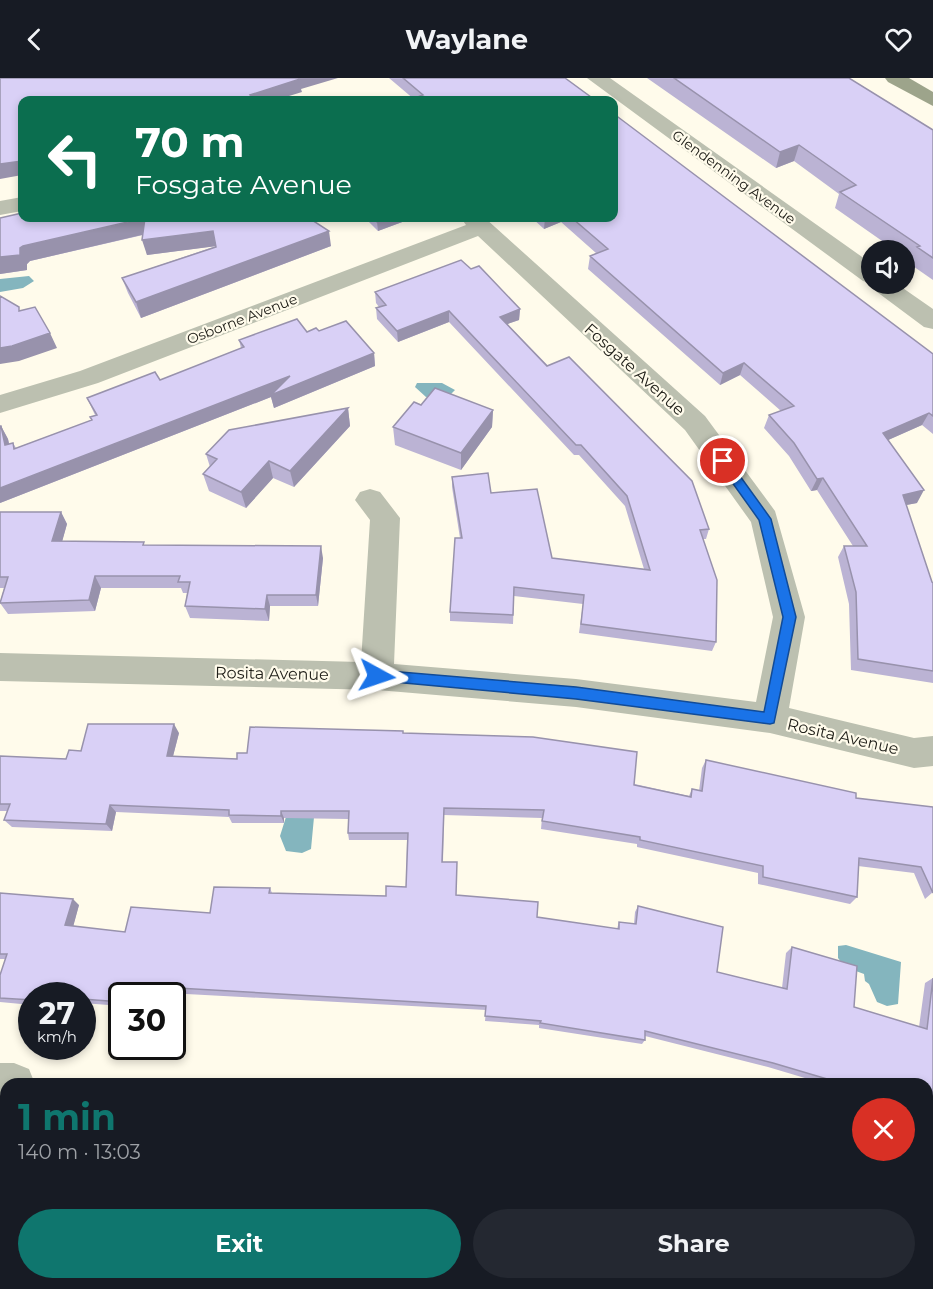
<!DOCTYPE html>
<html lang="en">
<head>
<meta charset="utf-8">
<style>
  :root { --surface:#171b24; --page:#242831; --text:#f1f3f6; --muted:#9ea1a6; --accent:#0f766e }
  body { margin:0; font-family:Montserrat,sans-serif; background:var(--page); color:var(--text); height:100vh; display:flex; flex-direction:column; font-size:22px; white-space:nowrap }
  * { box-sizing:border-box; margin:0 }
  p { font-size:20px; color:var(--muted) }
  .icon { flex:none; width:33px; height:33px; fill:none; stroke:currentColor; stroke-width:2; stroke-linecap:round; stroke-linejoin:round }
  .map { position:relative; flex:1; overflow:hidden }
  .drawer { position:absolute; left:0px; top:1000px; width:933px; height:212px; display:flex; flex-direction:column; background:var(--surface); border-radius:18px 18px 0 0; box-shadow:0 3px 9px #0003 }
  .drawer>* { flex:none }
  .guide { position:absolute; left:18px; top:18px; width:600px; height:126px; border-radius:12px; box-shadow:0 3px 9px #0003; background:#0b6e4f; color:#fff; overflow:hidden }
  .controls { position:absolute; left:861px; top:162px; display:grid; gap:12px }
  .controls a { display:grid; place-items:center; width:54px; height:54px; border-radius:50%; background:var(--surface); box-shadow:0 3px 9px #0003; font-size:30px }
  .speed { position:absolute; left:18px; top:904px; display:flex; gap:12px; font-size:30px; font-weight:700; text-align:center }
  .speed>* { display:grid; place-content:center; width:78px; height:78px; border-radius:50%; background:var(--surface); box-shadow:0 3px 9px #0003; line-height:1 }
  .speed small { font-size:15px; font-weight:400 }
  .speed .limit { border:3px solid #111; border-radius:9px; background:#fff; color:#111 }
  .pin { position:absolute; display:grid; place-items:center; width:51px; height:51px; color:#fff; margin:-26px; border:3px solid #fff; border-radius:50%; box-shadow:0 2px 6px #0007 }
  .me { position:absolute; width:66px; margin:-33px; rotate:95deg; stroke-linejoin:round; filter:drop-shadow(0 0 4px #0008) }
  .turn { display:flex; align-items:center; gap:21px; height:126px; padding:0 18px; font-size:27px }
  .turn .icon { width:78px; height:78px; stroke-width:2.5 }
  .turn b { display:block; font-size:42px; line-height:51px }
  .round { display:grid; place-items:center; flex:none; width:63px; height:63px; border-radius:32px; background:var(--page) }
  .overview { display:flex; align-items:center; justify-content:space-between; height:102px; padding:0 18px }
  h1 { font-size:36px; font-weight:700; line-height:45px; color:var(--accent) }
  .primary-button { display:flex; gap:12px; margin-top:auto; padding:12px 18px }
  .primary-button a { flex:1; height:69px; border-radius:36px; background:var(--accent); color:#fff; font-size:24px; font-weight:700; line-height:69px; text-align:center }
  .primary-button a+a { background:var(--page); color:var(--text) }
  header { display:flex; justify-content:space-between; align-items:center; height:78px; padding:0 18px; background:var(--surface); font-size:27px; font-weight:700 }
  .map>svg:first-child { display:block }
  .water { fill:#84b5be }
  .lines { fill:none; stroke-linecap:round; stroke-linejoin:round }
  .street { fill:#bcc0b0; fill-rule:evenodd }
  .secondary { fill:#9da48b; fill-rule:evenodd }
  .wall { fill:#bbb3d4 }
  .shaded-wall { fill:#9892ac }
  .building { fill:#d9d0f6; stroke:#9892ac; stroke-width:1.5 }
  .route { fill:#1a73e8; stroke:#114b97; stroke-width:1.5 }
  .labels { text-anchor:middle; stroke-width:4.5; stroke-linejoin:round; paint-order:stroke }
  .far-street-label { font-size:14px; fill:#21201a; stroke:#fffbeb }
  .street-label { font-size:16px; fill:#21201a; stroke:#fffbeb }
</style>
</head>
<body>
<header><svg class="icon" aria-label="back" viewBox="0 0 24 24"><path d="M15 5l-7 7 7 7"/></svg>Waylane<svg class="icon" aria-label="heart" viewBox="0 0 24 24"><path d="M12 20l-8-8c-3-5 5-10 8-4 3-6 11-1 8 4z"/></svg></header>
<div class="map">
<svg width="933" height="1211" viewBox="0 0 933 1211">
  <rect width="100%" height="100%" fill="#fffbeb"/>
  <path class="water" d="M 29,198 L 34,203 L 23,210 L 0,214 L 0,201 Z
    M 417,305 L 442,305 L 455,312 L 451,316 L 426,319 L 415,309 Z
    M 316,718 L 311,771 L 302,775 L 286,773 L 280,758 L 291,723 Z
    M 846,867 L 901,884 L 898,926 L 887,928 L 877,924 L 869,906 L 865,903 L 864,896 L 845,889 L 838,880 L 838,868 Z"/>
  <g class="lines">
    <path class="street" d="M 587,0 L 610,0 L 872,186 L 872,206 L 897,206 L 933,231 L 933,251 L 924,249 L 873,211 L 870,205 L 863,203 Z
      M 22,119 L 22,133 L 0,137 L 0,123 Z
      M 461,140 L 485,140 L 705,338 L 775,433 L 805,539 L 789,630 L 914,660 L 933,658 L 933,688 L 914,690 L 770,655 L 576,629 L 377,612 L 0,603 L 0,575 L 361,584 L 370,442 L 355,422 L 360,414 L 370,411 L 380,414 L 400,440 L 394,586 L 576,601 L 756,624 L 773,539 L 751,444 L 685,352 L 478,158 L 98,305 L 0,335 L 0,317 L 80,293 L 466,147 Z
      M 0,985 L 14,985 L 29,991 L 35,1006 L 6,1006 L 6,1027 L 0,1027 Z
      M 927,1116 L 933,1118 L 933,1162 L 927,1160 Z"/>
    <path class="secondary" d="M 885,0 L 909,0 L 933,14 L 933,28 L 888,4 Z"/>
  </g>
  <path class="wall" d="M 389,0 L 565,0 L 595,22 L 415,22 Z
    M 647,0 L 849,0 L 933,52 L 933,202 L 910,186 L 911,184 L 904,179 L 904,172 L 895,172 L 835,130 L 839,116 L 794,83 L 776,90 Z
    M 0,140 L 331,168 L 141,240 L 128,215 L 122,200 L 216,168 L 147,177 L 143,157 L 30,183 L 27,186 L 27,192 L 0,196 Z
    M 365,140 L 413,140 L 378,153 Z
    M 532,140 L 614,140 L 933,276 L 933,356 L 922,347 L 888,362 L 917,425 L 906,427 L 932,504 L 933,505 L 933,605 L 851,592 L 849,526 L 838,479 L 844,468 L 853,468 L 817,412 L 811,413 L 789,378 L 764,350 L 769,337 L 781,333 L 740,297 L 720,307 L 588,191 L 590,178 L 596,175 L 561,144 L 544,151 Z
    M 471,191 L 520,231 L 519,242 L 507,246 L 709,451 L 706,461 L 703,461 L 716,564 L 712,573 L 579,555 L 583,526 L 514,518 L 513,546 L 450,543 L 450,534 L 460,460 L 452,409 L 452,399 L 491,415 L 552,480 L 644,491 L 625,428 L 579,377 L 574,377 L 449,244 L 398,264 L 377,241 L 376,230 L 379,229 L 376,225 L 375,214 Z
    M 319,253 L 374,275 L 375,288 L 274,330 L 271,319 L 0,425 L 1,348 L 8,361 L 9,366 L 13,365 L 16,370 L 92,342 L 95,337 L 87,320 L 160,302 L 241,270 L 239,262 L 307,254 Z
    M 421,327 L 493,332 L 492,349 L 461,392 L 395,367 L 393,349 Z
    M 348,330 L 350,348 L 294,409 L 273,400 L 246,430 L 209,413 L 203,396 L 210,389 L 206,376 Z
    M 0,434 L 61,434 L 67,446 L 62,463 L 146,467 L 323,480 L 318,528 L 270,528 L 269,543 L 190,540 L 185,528 L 187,515 L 183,515 L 181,510 L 101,510 L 95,533 L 8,536 L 0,525 L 4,510 L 0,510 Z
    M 179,655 L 173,678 L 237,681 L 247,675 L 404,655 L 689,718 L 692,711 L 699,713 L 702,690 L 706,682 L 856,720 L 933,729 L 933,814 L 925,821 L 914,795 L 858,788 L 857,819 L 850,826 L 758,806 L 758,795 L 637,769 L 637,766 L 541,751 L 542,740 L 444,737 L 443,784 L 456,817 L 537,839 L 617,851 L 619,844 L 634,846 L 635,834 L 638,828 L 717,894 L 782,910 L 786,875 L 792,869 L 854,929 L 919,949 L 925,905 L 933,900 L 933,1039 L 927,1037 L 927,1006 L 825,1006 L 768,989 L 645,958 L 645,962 L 642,966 L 539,950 L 539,947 L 485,943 L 486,932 L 149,914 L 148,918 L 122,918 L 122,928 L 82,925 L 82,918 L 32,918 L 32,927 L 0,924 L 0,897 L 5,881 L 0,881 L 0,815 L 79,827 L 73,848 L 125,854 L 210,835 L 270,810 L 272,815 L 386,818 L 406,809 L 407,762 L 349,762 L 348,755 L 348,741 L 284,740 L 284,745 L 232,745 L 229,739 L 116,734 L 112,753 L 12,749 L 4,742 L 7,733 L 0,733 L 0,678 L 66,681 L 81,673 Z"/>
  <path class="shaded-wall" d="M 298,0 L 338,0 L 301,11 L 302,14 L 276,22 L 247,22 L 250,17 Z
    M 799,67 L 794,83 L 776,90 L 780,74 Z
    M 22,83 L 22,97 L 0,101 L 0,86 Z
    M 146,140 L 150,155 L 30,183 L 27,186 L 27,192 L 0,196 L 0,179 L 23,168 Z
    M 388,140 L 413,140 L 378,153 L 377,144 Z
    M 545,140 L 561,140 L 561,144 L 544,151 Z
    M 213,153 L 217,168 L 147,177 L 142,162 Z
    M 329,153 L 331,168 L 141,240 L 136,224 Z
    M 520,231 L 519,242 L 499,249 L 500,239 Z
    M 449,233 L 449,244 L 398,264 L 397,253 Z
    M 50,255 L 57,270 L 19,283 L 0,286 L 0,270 Z
    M 374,275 L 375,288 L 274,330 L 271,319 L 0,425 L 0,410 L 290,298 Z
    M 744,285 L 740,297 L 720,307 L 723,295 Z
    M 348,330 L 350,348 L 294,409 L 290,393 Z
    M 493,332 L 492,349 L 461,392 L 461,375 Z
    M 929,335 L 922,347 L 877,367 L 883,355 Z
    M 1,348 L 8,361 L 12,379 L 5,367 Z
    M 269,383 L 273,400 L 246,430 L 241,414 Z
    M 823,400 L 817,412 L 811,413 L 817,401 Z
    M 924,412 L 917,425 L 896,429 L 903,417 Z
    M 61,434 L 67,446 L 59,475 L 52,463 Z
    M 321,468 L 323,480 L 318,528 L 316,517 Z
    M 95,498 L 101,510 L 95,533 L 89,522 Z
    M 267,517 L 270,528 L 269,543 L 265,531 Z
    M 174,646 L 179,655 L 171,686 L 167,678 Z
    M 110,727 L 116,734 L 112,753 L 106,746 Z
    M 281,733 L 284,740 L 284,745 L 281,738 Z
    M 73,821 L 79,827 L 72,853 L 65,847 Z
    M 143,908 L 149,914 L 148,918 L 141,918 Z"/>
  <path class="building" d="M 0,0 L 299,0 L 300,1 L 250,17 L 253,21 L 247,22 L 22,22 L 22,83 L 0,86 Z
    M 403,0 L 565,0 L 595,22 L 426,22 L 420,18 L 423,17 Z
    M 674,0 L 849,0 L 933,52 L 933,180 L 917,169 L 920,168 L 840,114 L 856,107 L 799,67 L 780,74 Z
    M 614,36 L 933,276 L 933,338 L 929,335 L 883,355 L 924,412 L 903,417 L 932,504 L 933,505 L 933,593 L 858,581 L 856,514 L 844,468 L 867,468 L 823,400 L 817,401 L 794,365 L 769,337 L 794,328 L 744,285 L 723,295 L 590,178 L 608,171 L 572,140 L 614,140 Z
    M 22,135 L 22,140 L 145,140 L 23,168 L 20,170 L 20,177 L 0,179 L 0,140 Z
    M 145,140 L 309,140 L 329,153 L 136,224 L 122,200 L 216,169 L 213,153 L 142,162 Z
    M 373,140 L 388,140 L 377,144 Z
    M 461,182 L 471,191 L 479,188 L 520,231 L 500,239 L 547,288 L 569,279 L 692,403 L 709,451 L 700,452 L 717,502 L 716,564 L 581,546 L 584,517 L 514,509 L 513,537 L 450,534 L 455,460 L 462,460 L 452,399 L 488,395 L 491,415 L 537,411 L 552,480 L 650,492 L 627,418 L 581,367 L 576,367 L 449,233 L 397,253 L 376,230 L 386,227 L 375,214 Z
    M 0,218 L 19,229 L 19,233 L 35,229 L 50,255 L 12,268 L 0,270 Z
    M 297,241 L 307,254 L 316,250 L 319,253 L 346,243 L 374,275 L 271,317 L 290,298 L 0,410 L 0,348 L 1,348 L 5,367 L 13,365 L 14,371 L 92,342 L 90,339 L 97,337 L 87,320 L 155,294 L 160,302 L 244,269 L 239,262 Z
    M 435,310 L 493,332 L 461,375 L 393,349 L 414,324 L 421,327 Z
    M 348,330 L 290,393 L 269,383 L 241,414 L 203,396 L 217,381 L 206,376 L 229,352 Z
    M 0,434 L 61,434 L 52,463 L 144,464 L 143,467 L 321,468 L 316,517 L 267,517 L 265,531 L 185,528 L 190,504 L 178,504 L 180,498 L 95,498 L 89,522 L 0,525 L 8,499 L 0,499 Z
    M 88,646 L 174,646 L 167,678 L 237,681 L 237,675 L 247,675 L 250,649 L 403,653 L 403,655 L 533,659 L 637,674 L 634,707 L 691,719 L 692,711 L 702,713 L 706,682 L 856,715 L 856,720 L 933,729 L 933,815 L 921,789 L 859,780 L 857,819 L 763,799 L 763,788 L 640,762 L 640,759 L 542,743 L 544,732 L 444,730 L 442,784 L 457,784 L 456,817 L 538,824 L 537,839 L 619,851 L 619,844 L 636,846 L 638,828 L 723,849 L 717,894 L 787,911 L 792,869 L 857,888 L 854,929 L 927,951 L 933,900 L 933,1033 L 927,1030 L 927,1006 L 844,1006 L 773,985 L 645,953 L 645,962 L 540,945 L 541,943 L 485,938 L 486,928 L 143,908 L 141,918 L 122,918 L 122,924 L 82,921 L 82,918 L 32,918 L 32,922 L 0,920 L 0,897 L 7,876 L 0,876 L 0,815 L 73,821 L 65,847 L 125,854 L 131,829 L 210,835 L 214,809 L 270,810 L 269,815 L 386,818 L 386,808 L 406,809 L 408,755 L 348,755 L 349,733 L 281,733 L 281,738 L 229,737 L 229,732 L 110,727 L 106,746 L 4,742 L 10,726 L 0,726 L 0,678 L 66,681 L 69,672 L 81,673 Z
    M 0,1119 L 6,1119 L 6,1206 L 823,1206 L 840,1211 L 0,1211 Z"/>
  <path class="route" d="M 723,379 L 727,380 L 771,441 L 796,539 L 774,645 L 770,646 L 576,621 L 372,602 L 370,598 L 377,592 L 576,609 L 764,634 L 783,539 L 759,442 L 719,386 L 717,383 Z"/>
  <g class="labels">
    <g class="far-street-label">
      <text transform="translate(734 99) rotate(36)" y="5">Glendenning Avenue</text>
      <text transform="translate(242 241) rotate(-21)" y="5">Osborne Avenue</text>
    </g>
    <g class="street-label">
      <text transform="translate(635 291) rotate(42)" y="6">Fosgate Avenue</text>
      <text transform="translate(272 595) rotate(1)" y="6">Rosita Avenue</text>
      <text transform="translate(843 658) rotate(13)" y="6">Rosita Avenue</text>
    </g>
  </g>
</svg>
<div class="controls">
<a><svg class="icon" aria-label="sound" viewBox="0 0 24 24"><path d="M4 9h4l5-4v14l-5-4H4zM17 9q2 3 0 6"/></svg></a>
</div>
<div class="speed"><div>27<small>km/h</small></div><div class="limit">30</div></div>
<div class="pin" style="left:723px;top:383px;background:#d93025"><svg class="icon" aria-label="arrive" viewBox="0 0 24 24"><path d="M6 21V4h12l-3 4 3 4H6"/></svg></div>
<svg class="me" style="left:377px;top:598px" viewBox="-20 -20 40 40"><path d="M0-17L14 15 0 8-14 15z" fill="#1a73e8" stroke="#fff" stroke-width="4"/></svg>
<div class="guide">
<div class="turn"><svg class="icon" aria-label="left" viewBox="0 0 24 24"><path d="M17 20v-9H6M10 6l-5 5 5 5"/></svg><div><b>70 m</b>Fosgate Avenue</div></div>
</div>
<section class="drawer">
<div class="overview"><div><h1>1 min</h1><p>140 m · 13:03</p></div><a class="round" style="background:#d93025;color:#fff"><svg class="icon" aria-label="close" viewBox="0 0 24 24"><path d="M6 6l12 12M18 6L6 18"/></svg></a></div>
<div class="primary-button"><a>Exit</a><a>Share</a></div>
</section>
</div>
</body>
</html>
